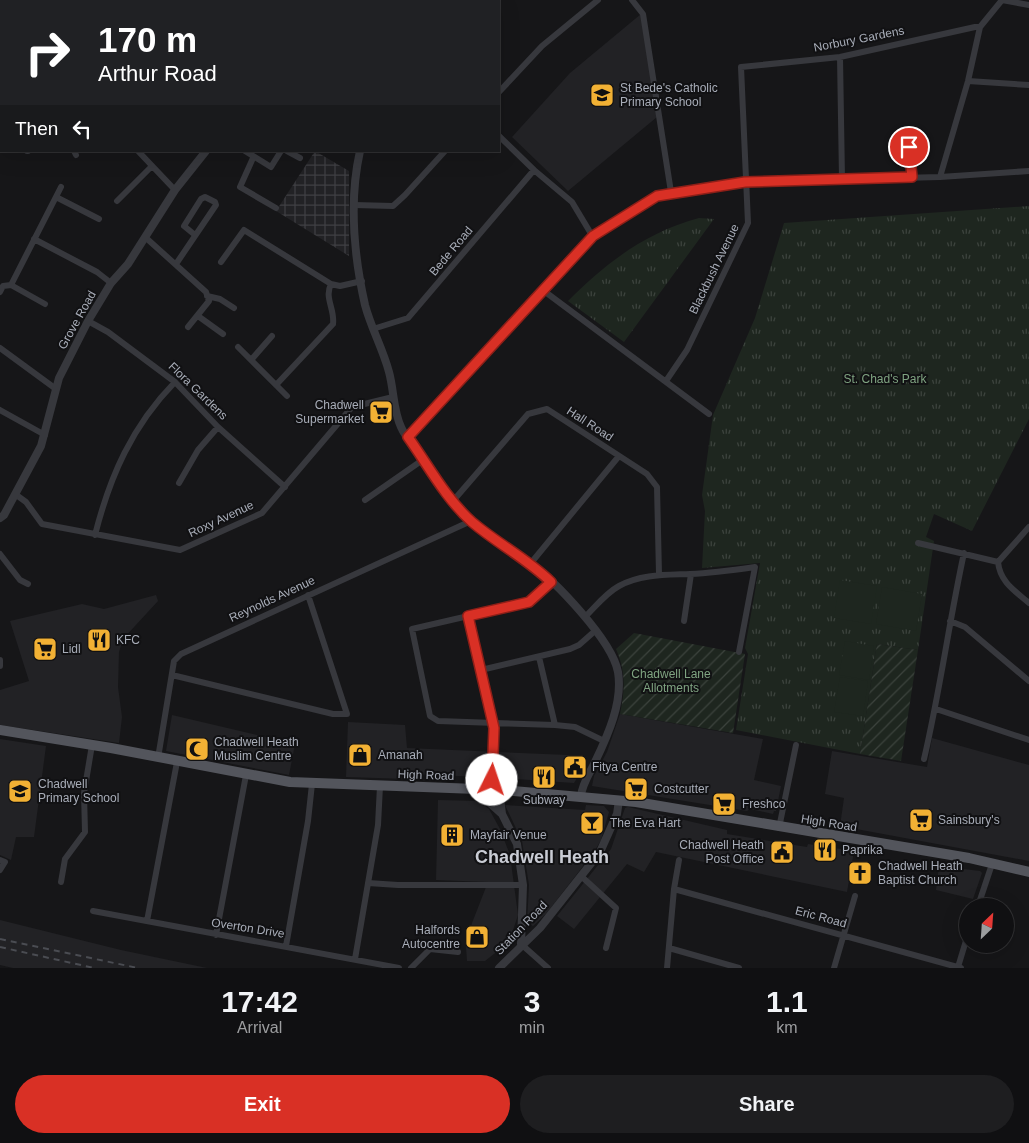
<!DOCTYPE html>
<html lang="en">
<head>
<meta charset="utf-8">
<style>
  :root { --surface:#101012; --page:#1e1e20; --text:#f1f3f6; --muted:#9c9d9f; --line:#303032; --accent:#d93025 }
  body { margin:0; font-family:Helvetica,sans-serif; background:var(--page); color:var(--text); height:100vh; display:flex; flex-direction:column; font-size:19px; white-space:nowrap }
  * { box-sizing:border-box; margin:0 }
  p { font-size:16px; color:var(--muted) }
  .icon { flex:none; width:28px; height:28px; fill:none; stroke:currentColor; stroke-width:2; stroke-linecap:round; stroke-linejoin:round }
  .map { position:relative; height:968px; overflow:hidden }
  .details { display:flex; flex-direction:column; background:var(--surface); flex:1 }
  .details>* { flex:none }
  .top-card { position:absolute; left:0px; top:0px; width:500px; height:152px; box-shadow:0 5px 20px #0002,0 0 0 1px var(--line); background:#202124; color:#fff; overflow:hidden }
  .needle { width:32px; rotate:25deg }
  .tools { position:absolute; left:959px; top:898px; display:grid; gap:10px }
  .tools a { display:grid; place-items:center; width:55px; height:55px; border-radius:50%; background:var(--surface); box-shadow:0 5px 20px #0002,0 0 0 1px var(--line); font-size:25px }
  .pin { position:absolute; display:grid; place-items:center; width:42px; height:42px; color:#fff; margin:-21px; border:2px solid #fff; border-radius:50%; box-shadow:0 1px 5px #0007 }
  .me { position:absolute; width:55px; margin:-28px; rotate:4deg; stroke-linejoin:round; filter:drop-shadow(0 0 4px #0008) }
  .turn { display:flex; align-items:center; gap:18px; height:105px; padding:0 15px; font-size:22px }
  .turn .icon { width:65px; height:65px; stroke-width:2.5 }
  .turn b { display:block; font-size:35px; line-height:42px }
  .then { display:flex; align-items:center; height:48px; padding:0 15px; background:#0003; gap:10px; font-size:19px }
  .eta { display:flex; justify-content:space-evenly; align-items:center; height:85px; text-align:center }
  .eta b { font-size:30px; font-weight:600; line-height:35px }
  .action { display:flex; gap:10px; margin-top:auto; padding:10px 15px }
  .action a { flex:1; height:58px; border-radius:30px; background:var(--accent); color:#fff; font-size:20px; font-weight:600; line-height:58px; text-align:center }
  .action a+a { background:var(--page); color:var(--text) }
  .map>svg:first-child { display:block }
  .built { fill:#222225 }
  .industrial { fill:url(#industrial-grid) }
  .grass { fill:url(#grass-tufts) }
  .garden { fill:url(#garden-furrows) }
  .pitch { fill:#1e261f }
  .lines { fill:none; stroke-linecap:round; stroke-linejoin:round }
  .minor { stroke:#37383d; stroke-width:6 }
  .tertiary { stroke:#37383d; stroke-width:8 }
  .primary { stroke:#53555c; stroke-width:10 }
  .rail { stroke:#4a4c52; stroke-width:2; stroke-dasharray:6 5; stroke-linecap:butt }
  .route-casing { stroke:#8d1f18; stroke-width:12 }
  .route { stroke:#d93025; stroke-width:9 }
  .labels { text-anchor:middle; stroke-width:4; stroke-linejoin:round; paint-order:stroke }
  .street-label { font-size:12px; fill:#a8adb8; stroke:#111113 }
  .poi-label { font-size:12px; fill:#a8adb8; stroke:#111113; text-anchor:start }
  .park-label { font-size:12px; fill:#7fa381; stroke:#111113 }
  .district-label { font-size:18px; font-weight:bold; fill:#c9ccd4; stroke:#111113 }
</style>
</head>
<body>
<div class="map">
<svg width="1029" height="968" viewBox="0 0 1029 968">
  <defs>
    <pattern id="industrial-grid" width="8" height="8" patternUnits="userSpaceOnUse" patternTransform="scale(1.25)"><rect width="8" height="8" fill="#222225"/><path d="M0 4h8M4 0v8" fill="none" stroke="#3f3f43"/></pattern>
    <pattern id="grass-tufts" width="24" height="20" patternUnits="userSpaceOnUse" patternTransform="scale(1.25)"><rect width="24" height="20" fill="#1e261f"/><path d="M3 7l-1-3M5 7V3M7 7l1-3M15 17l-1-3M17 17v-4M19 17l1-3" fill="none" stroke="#3c433d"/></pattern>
    <pattern id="garden-furrows" width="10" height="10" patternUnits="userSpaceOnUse" patternTransform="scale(1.25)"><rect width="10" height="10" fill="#1e261f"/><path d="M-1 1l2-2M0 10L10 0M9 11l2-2" fill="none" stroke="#3c433d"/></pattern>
  </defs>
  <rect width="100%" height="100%" fill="#161618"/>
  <path class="built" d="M 641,14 L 657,117 L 568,191 L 512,137 L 570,73 Z
    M 156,595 L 158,601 L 123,639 L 119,652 L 118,687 L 122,717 L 119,743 L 0,725 L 0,690 L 29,681 L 10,621 L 82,604 L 104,609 Z
    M 620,714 L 763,739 L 754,780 L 781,786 L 776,811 L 774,811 L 773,814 L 750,809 L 747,811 L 592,786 L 594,776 L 607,752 Z
    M 172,715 L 295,744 L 289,775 L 166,751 Z
    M 348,722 L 405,725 L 407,748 L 568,755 L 586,763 L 574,783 L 499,778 L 498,775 L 486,774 L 483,777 L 408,774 L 408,779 L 346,777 Z
    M 932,738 L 1029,765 L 1029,861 L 840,826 L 844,798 L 825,794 L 832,751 L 927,767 Z
    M 0,739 L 46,746 L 34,837 L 16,837 L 11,860 L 0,855 Z
    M 438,800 L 478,801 L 489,809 L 500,829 L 510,855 L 518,915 L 509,942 L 485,961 L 467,961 L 466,947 L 472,923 L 488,882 L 436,880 Z
    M 505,805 L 585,810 L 586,805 L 604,806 L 609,812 L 601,840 L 594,852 L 546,914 L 533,926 L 527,923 L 529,885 L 522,841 Z
    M 628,807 L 727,830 L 727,834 L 807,847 L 808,844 L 854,851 L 847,892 L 656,852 L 644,872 L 627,864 L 574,929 L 557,916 L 611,849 L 625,808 Z
    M 939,866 L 980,871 L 982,873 L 973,899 L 936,890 Z
    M 0,920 L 121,950 L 207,968 L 13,968 L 0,965 Z"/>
  <path class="industrial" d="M 315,151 L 349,171 L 349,256 L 276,211 Z"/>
  <path class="grass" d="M 1029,206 L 1029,419 L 972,531 L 934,514 L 926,537 L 934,541 L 918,650 L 877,644 L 860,754 L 736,730 L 748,654 L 745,648 L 760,563 L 702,568 L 705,511 L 702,495 L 713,415 L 755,318 L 784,223 Z
    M 699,218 L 714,219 L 624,342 L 568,301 C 606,263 646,232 699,218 Z"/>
  <path class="garden" d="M 634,633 L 745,654 L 733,733 L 620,714 C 625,690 626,672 616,649 Z
    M 877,644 L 918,650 L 901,761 L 860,754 Z"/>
  <path class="pitch" d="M 840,580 L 877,586 L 871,624 L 834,618 Z
    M 882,587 L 922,594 L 916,631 L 876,624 Z
    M 845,641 L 874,646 L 869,680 L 839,675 Z
    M 840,677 L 868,681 L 863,716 L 834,712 Z"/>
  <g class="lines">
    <path class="minor" d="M 134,0 L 135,1
      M 311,0 L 313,1
      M 632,0 L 643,14 L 671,192
      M 1002,0 L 1029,5
      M 470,1 L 472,0
      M 840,57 L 842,179
      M 968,81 L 1029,85
      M 499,92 L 542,46 L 598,0
      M 0,125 L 1,127
      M 907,132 L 912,177
      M 499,136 L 534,170 L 572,202 L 593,237
      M 27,151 L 28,151
      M 74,151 L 76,155
      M 138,151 L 175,190
      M 245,151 L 271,167 L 281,151
      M 287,151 L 300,158
      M 253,158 L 240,187 L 276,208
      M 940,177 L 968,81 L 980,27 L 1002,0
      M 56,197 L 99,219
      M 117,201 L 151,167
      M 354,205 L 393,206 L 405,195 L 445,151
      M 145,237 L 206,292 L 209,301 L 188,327
      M 34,239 L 97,272 L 111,283
      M 221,262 L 244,230 L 331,284
      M 176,264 L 216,205 L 215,202 L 205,197 L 201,199 L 184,226 L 195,235
      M 544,291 L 709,414
      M 0,292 L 3,286 L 11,285
      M 207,296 L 220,299 L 234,308
      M 45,304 L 11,285 L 61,187
      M 198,316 L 223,334
      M 88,321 L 108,332 L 175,382 L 218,427 L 285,487
      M 373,329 L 408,318 L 534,170
      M 238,347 L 287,396
      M 0,348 L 56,389
      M 251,360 L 272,336
      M 666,381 L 687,350 L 748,223 L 741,67 L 840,57 L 975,27 L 980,27
      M 276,385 L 333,324 C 335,309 324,298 331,284 L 340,286 L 362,281
      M 0,410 L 45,435
      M 408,437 L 593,237 L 657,196 L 745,182 L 940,177 L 1029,171
      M 179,483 L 198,450 L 218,427
      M 15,494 L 26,502 L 42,524 L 180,550 L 262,513 L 352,407 L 393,397
      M 365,500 L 424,459
      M 453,501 L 528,414 L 547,409 L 647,474 L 657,487 L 659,574
      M 95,535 C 110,476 132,426 175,382
      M 918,543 L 998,562 L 1029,527
      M 0,554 L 20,580 L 28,584
      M 998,562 C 1000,582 1015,591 1029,603
      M 531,563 L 619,456
      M 551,582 L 529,602 L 412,629 L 430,716 L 438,721 L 555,725 L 575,727 L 604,741
      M 468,616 L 494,728 L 491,789
      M 585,617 C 596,606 606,593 619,586 C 641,574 666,575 690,574 C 712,573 734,570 755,567 L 739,652
      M 684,621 L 691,574
      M 950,621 L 965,627 L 1029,681
      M 539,657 L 555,725
      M 0,660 L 0,666
      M 481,670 L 570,649 L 579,645 L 596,630
      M 172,675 L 333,714 L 347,714 L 308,595
      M 936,709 L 1029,740
      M 158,758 L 174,661 L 181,654 L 471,521
      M 924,759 C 940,691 949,622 964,553
      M 779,828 L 796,745
      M 0,860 L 5,862 L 0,870
      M 581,876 L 616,908 L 606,948
      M 61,882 L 65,859 L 85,832 L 84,793 L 92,745
      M 368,883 L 398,885 L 523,885
      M 674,889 L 961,968
      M 978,906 L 992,864
      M 93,911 L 399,968
      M 147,921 L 177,762
      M 216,935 L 246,775
      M 521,944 L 548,968
      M 286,946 L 308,821 L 312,784
      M 669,948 L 739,968
      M 355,959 L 378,825 L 380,786
      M 958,967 L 968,934
      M 411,968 L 430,949 L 458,952
      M 667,968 L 674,889 L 679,860
      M 834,968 L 855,896"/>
    <path class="tertiary" d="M 349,1 L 350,0
      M 379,1 L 379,0
      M 360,151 C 349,200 354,256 365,305 C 371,328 383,349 389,372 C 394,390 393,410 401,427 C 405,437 414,446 421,455 C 436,477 451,501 471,521 C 488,537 510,548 529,562 C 555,581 612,640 618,672 C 623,702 608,735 595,762 C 590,773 582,784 581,796
      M 0,518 L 4,515 L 41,446 L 59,378 L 88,321 L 111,283 L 128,264 L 175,190 L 206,151
      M 474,789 L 502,814
      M 503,790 L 500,798 L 502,814 L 517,844 L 523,885 L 521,944
      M 499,968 L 540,928 L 600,852 L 617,814 L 619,800"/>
    <path class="primary" d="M 0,730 L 111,748 L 290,782 L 503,790 L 636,802 L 969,858 L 1029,872"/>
    <path class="rail" d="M 0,939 L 138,968
      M 0,947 L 94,968"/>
  </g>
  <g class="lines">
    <g class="route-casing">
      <path id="route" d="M 492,780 L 494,728 L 468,616 L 529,602 L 551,582 C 526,558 498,544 472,522 C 446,499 428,465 408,437 L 593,236 L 657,196 L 745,182 L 912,177 L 909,147"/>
    </g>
    <use href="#route" class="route"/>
  </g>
  <defs>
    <g id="school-square" transform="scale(1.25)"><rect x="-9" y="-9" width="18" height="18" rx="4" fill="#f2b134" stroke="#111113"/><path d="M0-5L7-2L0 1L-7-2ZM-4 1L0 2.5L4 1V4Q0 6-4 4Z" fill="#111"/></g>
    <g id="supermarket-square" transform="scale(1.25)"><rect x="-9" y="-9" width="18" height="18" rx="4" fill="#f2b134" stroke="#111113"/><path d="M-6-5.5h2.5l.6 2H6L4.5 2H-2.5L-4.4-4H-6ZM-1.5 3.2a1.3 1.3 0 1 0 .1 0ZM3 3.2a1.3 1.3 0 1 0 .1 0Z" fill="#111"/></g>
    <g id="restaurant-square" transform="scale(1.25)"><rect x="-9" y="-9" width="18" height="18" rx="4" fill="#f2b134" stroke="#111113"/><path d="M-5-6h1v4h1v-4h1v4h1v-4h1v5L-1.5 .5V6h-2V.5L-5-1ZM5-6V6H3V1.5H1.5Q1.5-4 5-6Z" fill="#111"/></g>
    <g id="mosque-square" transform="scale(1.25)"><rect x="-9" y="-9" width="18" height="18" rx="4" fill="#f2b134" stroke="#111113"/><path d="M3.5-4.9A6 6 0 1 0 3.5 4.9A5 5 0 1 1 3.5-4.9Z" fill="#111"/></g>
    <g id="shop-square" transform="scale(1.25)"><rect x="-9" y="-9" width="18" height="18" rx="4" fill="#f2b134" stroke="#111113"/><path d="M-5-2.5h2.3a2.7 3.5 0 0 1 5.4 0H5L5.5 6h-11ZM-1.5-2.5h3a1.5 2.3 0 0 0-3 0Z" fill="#111"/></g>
    <g id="civic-square" transform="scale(1.25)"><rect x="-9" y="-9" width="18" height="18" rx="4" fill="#f2b134" stroke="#111113"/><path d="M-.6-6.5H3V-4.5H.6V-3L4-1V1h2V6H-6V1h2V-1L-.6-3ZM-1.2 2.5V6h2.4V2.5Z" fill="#111"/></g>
    <g id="bar-square" transform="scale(1.25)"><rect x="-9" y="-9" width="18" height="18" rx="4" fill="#f2b134" stroke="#111113"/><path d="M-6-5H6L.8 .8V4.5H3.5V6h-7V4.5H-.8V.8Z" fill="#111"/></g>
    <g id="building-square" transform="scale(1.25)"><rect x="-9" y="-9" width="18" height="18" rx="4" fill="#f2b134" stroke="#111113"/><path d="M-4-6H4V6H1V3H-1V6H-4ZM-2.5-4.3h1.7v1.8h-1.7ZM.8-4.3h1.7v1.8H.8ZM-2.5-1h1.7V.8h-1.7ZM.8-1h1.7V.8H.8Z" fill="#111"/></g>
    <g id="church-square" transform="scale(1.25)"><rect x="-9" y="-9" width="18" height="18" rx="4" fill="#f2b134" stroke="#111113"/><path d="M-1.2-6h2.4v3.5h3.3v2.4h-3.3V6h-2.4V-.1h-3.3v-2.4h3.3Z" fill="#111"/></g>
  </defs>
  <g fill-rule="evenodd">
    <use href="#school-square" x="602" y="95"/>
    <use href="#supermarket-square" x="381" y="412"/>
    <use href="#restaurant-square" x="99" y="640"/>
    <use href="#supermarket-square" x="45" y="649"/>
    <use href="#mosque-square" x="197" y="749"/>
    <use href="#shop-square" x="360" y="755"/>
    <use href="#civic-square" x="575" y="767"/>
    <use href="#restaurant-square" x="544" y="777"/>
    <use href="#supermarket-square" x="636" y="789"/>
    <use href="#school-square" x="20" y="791"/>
    <use href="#supermarket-square" x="724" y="804"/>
    <use href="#supermarket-square" x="921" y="820"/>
    <use href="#bar-square" x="592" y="823"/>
    <use href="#building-square" x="452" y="835"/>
    <use href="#restaurant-square" x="825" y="850"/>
    <use href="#civic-square" x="782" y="852"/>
    <use href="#church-square" x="860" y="873"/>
    <use href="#shop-square" x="477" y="937"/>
  </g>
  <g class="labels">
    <g class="street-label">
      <text transform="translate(859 39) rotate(-11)" y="4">Norbury Gardens</text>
      <text transform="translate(451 251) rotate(-50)" y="4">Bede Road</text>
      <text transform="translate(714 269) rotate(-64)" y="4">Blackbush Avenue</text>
      <text transform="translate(77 320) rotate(-61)" y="4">Grove Road</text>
      <text transform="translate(198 391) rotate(44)" y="4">Flora Gardens</text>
      <text transform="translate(590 424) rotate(33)" y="4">Hall Road</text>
      <text transform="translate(221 519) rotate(-25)" y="4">Roxy Avenue</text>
      <text transform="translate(272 599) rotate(-25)" y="4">Reynolds Avenue</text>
      <text transform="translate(426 775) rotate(2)" y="4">High Road</text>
      <text transform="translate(829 823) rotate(9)" y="4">High Road</text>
      <text transform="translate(821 917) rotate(15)" y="4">Eric Road</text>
      <text transform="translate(248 928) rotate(9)" y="4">Overton Drive</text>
      <text transform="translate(521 928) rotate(-46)" y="4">Station Road</text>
    </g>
    <g class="poi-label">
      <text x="620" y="92">St Bede's Catholic<tspan x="620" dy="14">Primary School</tspan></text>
      <text x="364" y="409" text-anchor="end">Chadwell<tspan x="364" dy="14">Supermarket</tspan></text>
      <text x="116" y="644">KFC</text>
      <text x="62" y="653">Lidl</text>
      <text x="214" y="746">Chadwell Heath<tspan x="214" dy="14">Muslim Centre</tspan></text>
      <text x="378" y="759">Amanah</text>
      <text x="592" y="771">Fitya Centre</text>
      <text x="38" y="788">Chadwell<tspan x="38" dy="14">Primary School</tspan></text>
      <text x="654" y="793">Costcutter</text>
      <text x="544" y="804" text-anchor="middle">Subway</text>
      <text x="742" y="808">Freshco</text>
      <text x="938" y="824">Sainsbury's</text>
      <text x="610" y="827">The Eva Hart</text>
      <text x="470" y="839">Mayfair Venue</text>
      <text x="764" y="849" text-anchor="end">Chadwell Heath<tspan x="764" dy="14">Post Office</tspan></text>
      <text x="842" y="854">Paprika</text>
      <text x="878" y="870">Chadwell Heath<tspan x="878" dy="14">Baptist Church</tspan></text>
      <text x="460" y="934" text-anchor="end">Halfords<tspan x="460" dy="14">Autocentre</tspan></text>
    </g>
    <g class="park-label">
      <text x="885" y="383">St. Chad's Park</text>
      <text x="671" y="678">Chadwell Lane<tspan x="671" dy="14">Allotments</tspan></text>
    </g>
    <g class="district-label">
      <text x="542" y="863">Chadwell Heath</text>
    </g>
  </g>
</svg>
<div class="tools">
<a><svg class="needle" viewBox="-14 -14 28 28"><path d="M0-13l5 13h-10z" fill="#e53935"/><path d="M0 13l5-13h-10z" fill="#9c9d9f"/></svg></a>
</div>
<div class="pin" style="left:909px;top:147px;background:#d93025"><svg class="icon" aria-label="arrive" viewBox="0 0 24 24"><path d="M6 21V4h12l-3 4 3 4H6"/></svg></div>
<svg class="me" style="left:492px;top:780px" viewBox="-20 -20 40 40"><circle r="19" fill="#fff"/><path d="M0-13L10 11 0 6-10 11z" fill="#d93025"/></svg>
<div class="top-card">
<div class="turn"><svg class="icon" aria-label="right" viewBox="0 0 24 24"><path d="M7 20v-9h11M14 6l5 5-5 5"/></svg><div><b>170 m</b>Arthur Road</div></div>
<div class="then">Then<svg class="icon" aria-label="left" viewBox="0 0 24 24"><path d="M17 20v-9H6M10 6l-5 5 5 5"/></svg></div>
</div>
</div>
<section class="details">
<div class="eta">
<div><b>17:42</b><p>Arrival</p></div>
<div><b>3</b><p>min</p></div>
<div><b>1.1</b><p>km</p></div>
</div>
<div class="action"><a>Exit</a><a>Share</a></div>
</section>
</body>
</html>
